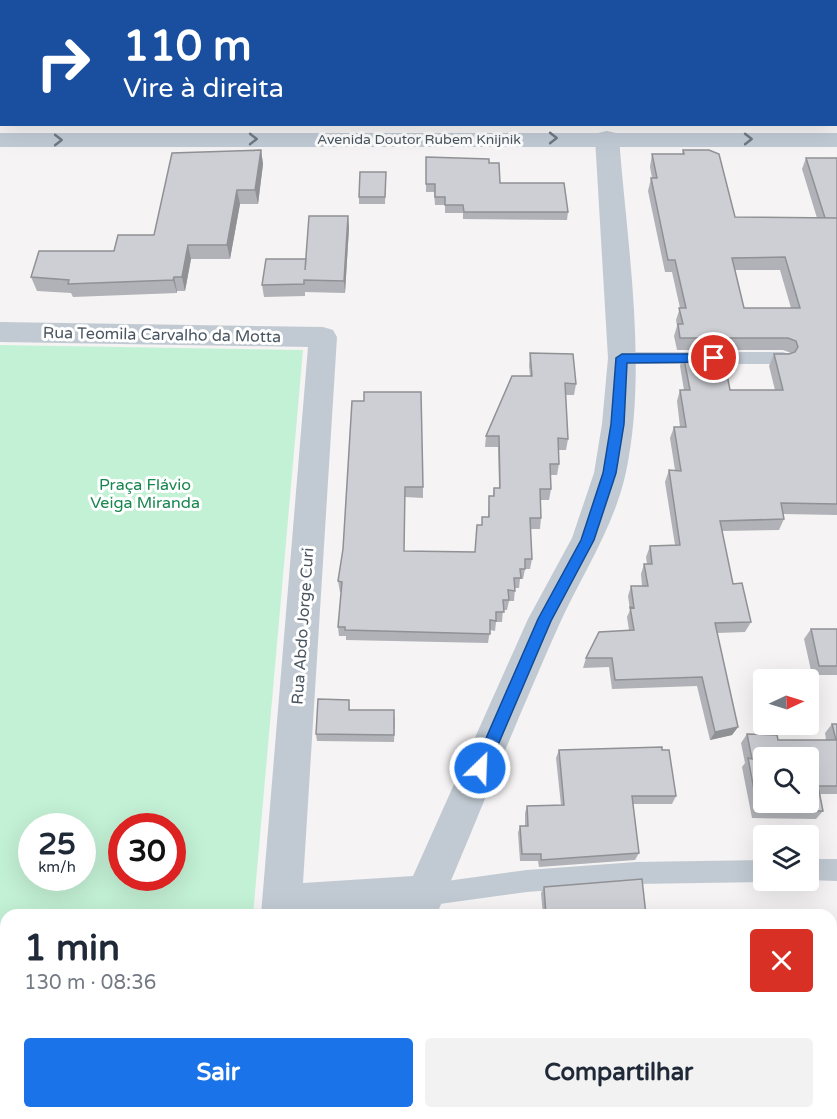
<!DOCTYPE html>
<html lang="pt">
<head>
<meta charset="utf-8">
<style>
  :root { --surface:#fff; --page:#f2f2f3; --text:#1f2937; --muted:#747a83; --accent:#1a73e8 }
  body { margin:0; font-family:"Varela Round",sans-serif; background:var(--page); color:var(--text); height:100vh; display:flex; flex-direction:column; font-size:22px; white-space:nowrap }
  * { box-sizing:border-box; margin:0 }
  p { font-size:20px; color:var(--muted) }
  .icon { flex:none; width:33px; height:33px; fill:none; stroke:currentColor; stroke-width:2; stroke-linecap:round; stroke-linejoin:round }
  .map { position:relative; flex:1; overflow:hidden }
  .panel { position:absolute; left:0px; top:909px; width:837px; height:210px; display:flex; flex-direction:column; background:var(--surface); border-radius:18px 18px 0 0; box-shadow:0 6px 24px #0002 }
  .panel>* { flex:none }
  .hud { position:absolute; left:0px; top:0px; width:837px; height:126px; box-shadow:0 6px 24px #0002; background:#1a4fa0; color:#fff; overflow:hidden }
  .needle { width:39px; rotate:86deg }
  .controls { position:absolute; left:753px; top:669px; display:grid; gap:12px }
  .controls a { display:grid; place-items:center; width:66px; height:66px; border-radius:6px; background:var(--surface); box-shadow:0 6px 24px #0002; font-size:30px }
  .speed { position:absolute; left:18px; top:813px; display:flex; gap:12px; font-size:30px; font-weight:700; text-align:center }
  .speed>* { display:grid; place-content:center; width:78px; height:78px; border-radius:50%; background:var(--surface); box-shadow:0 6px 24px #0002; line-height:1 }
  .speed small { font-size:15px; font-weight:400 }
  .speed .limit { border:9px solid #d22; background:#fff; color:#111 }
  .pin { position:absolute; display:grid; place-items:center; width:51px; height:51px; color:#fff; margin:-26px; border:3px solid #fff; border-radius:50%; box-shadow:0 2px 6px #0007 }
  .me { position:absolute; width:66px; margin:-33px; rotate:24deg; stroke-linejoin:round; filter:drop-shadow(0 0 4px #0008) }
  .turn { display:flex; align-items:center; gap:21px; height:126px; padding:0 24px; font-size:27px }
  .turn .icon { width:78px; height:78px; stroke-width:2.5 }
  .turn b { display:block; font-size:42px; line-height:51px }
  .round { display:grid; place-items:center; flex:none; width:63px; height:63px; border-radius:6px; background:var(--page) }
  .head { display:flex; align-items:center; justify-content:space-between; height:102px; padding:0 24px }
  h1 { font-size:36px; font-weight:800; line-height:45px }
  .action { display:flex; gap:12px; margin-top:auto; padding:12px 24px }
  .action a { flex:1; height:69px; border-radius:6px; background:var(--accent); color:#fff; font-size:24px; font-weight:800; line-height:69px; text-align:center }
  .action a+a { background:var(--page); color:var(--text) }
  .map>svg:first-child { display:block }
  .green { fill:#c3f1d5; fill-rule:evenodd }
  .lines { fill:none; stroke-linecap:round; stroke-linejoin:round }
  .lane { fill:#c1cad2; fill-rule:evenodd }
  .street { fill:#c1cad2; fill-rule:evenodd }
  .secondary { fill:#c1cbd6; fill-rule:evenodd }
  .wall { fill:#b0b2b7; fill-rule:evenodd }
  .shaded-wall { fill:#909195 }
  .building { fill:#cdcfd5; stroke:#909195; stroke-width:1.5; fill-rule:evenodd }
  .oneway { stroke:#6e7984 }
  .route { fill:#1a73e8; stroke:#114b97; stroke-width:1.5 }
  .labels { text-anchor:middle; stroke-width:6; stroke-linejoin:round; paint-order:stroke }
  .far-street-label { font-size:14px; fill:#4a5661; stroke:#fff }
  .street-label { font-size:16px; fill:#4a5661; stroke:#fff }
  .park-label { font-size:16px; fill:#17864f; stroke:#fff }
</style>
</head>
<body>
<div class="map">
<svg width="837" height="1119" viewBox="0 0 837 1119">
  <rect width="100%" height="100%" fill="#f5f3f3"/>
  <path class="green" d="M 0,345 L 303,350 L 253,915 L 6,915 L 6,1113 L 236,1113 L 235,1119 L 0,1119 ZM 32,826 L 82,826 L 82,878 L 32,878 ZM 122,826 L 172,826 L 172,878 L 122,878 Z"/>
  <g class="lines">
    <path class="lane" d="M 622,352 L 783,352 L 789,354 L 791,358 L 789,362 L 783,364 L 622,364 L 616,362 L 614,358 L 616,354 Z
      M 808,859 L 837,859 L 837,881 L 807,880 Z
      M 764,860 L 764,880 L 767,880 L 764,882 L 636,884 L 527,892 L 425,906 L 417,903 L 414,895 L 417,887 L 425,884 L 527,870 L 636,862 Z"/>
    <path class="street" d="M 607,131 L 616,133 L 619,138 C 627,244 648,368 626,472 C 614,528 582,574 559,625 C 517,719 479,815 439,909 L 425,915 L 261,915 L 308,347 L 0,342 L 0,322 L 323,327 L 333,330 L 337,337 L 303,883 L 413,876 L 528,619 L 572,538 L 594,473 L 602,424 L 608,358 L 595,138 L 598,133 Z
      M 241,1113 L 285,1113 L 285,1119 L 241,1119 Z
      M 507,1113 L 552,1113 L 554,1119 L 509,1119 Z"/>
    <path class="secondary" d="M 569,0 L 591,0 L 591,2 L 569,2 Z
      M 0,133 L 837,133 L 837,147 L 0,147 Z"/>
  </g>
  <path class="wall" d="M 0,0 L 2,2 L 2,21 L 0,20 Z
    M 597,0 L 837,0 L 837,103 L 836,103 L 836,2 L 597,2 Z
    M 2,51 L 2,102 L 0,102 L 0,54 Z
    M 261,150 L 263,164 L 258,204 L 240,204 L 230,259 L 191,259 L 185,291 L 177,291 L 177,293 L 73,297 L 71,293 L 37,291 L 31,277 L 114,251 L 154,235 Z
    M 683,150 L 735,217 L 817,218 L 802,169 L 806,158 L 837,158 L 837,515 L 783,514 L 784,519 L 779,530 L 722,531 L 733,584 L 751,622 L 745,632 L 717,633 L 738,727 L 732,735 L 710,740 L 697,686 L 612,689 L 609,667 L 583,668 L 586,658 L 629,630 L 627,617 L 630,610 L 628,596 L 631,586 L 642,586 L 641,574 L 644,564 L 647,564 L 646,557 L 650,546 L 675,545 L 665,482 L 669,470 L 675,470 L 670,438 L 674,427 L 680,427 L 677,401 L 680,390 L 684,390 L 680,366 L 683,354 L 730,390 L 775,390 L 769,366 L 774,354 L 791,353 L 783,350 L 677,350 L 674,336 L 677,326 L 676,320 L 680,308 L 672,272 L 665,272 L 648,191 L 651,178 L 652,178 L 650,167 L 652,154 L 682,154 ZM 735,270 L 780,270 L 791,308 L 744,308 Z
    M 426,157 L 489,163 L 500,183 L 568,212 L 567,220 L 463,219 L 463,213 L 445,213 L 445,205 L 435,205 L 434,192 L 426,192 Z
    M 386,172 L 385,204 L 359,204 L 359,197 Z
    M 348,216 L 349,228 L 345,293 L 305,292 L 305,296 L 264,297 L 262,285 L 306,259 Z
    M 530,353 L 576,384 L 574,395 L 565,395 L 568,439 L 566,450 L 558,450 L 559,464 L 557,475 L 551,475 L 551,489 L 549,500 L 541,500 L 541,518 L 540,529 L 530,529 L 532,559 L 530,569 L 525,569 L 523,579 L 520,579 L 519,588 L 515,588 L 514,601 L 509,601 L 507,610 L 503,610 L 502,622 L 496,622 L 495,631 L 490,630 L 488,643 L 346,640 L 346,636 L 339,636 L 338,627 L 341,592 L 340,592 L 338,581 L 343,549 L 352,401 L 423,487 L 423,498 L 405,497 L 404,551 L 475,552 L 482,525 L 482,517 L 488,517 L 489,496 L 493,496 L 494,488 L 499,488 L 498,447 L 485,447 L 486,436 L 530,376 L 529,365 Z
    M 811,629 L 837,629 L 837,675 L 812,675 L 804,639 Z
    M 349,700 L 350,710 L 395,717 L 394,742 L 317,741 L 316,734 Z
    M 832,724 L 837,724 L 837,794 L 820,794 L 823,811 L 816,819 L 752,818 L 742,767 L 745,763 L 741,743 L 747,734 L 778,740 L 826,740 L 825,733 Z
    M 559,750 L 662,750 L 676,796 L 672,804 L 633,804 L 639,853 L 635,860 L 539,867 L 538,861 L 520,861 L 518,833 L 520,826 L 525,826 L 525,813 L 527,806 L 561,805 L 556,758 Z
    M 544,887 L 646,915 L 543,915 L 541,893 Z
    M 831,946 L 837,946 L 837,1038 L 831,1038 Z
    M 292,1113 L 404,1113 L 294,1115 Z
    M 595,1113 L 734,1113 L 735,1119 L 596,1119 Z"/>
  <path class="shaded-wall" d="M 261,150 L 263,164 L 258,204 L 255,190 Z
    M 237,190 L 240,204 L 230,259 L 227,245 Z
    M 348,216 L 349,228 L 345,293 L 344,281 Z
    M 188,245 L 191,259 L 185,291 L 182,277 Z
    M 174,277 L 177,291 L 177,293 L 173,280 Z
    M 738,727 L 732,735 L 710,740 L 715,732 Z"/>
  <path class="building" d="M 0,0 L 402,0 L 402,2 L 2,2 L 2,13 L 0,12 Z
    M 457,0 L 549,0 L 549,2 L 457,2 Z
    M 601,0 L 837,0 L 837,93 L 836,93 L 836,2 L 601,2 Z
    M 2,51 L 2,92 L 0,92 L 0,54 Z
    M 261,150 L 255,190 L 237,190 L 227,245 L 188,245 L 182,277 L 174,277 L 173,280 L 68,284 L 69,280 L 31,277 L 39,251 L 114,251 L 118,235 L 154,235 L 172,153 Z
    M 683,150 L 709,150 L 719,154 L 735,217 L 837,218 L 837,504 L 781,503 L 784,519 L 720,521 L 733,584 L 742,583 L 751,622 L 715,623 L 738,727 L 715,732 L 702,677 L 615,680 L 612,658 L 586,658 L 599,632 L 634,630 L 630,607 L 634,608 L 631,586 L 648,586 L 644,564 L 652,564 L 650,546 L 680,545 L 669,470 L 681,471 L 674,427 L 686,427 L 680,390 L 690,390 L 683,354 L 723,354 L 730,390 L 783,390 L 774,354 L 789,354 L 795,352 L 798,347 L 796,341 L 788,338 L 680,338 L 678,324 L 683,324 L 679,308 L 686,308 L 675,260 L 668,260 L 651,178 L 657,178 L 652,154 L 684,154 ZM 785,257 L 800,308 L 744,308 L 732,258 Z
    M 426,157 L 489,159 L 489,163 L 499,163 L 500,183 L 564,183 L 568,212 L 464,212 L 463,205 L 445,205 L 445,197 L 435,197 L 435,184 L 426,184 Z
    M 806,158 L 837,158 L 837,218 L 825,218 Z
    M 360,172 L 386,172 L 385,197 L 359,197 Z
    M 309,216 L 348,216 L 344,281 L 304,280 L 304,284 L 262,285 L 266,259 L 306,259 L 305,270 Z
    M 530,353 L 573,354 L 576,384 L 565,383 L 568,439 L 558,438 L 559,464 L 550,464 L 551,489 L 540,489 L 541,518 L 530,518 L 532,559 L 525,559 L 525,569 L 520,569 L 521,578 L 514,578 L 515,591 L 508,590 L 509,600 L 503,600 L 504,612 L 496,612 L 496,621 L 490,620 L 490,634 L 345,630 L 345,627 L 338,627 L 342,582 L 338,581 L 343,549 L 352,401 L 364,401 L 364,392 L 421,392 L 423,487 L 405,487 L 404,551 L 475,552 L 477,525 L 482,525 L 482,517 L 489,517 L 489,496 L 494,496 L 494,488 L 500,488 L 499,436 L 486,436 L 512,376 L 532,376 Z
    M 811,629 L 837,629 L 837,666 L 819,666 Z
    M 318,699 L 349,700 L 349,710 L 394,710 L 394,735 L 316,734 Z
    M 832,724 L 837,724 L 837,786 L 818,786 L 823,811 L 758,811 L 748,758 L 752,759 L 747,734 L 777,735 L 778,740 L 836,740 ZM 764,758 L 808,758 L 808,802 L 764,802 Z
    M 662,747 L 662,750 L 669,750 L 676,796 L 632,796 L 639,853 L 541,860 L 541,854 L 522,854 L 520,826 L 528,826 L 527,806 L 564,805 L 559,750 Z
    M 642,879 L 646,915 L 546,915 L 544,887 Z
    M 831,946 L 837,946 L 837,1035 L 831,1035 Z
    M 831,1069 L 837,1080 L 837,1103 L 831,1106 Z
    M 313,1113 L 403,1113 L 403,1119 L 312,1119 Z
    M 437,1113 L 469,1113 L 472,1119 L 440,1119 Z
    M 599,1113 L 734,1113 L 735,1119 L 601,1119 Z"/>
  <defs><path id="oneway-chevron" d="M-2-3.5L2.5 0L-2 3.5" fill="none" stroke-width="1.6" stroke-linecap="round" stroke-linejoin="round" transform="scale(1.5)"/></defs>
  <g class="oneway">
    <use href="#oneway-chevron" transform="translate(553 138)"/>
    <use href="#oneway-chevron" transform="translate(253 139)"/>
    <use href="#oneway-chevron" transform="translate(748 139)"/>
    <use href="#oneway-chevron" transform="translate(58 140)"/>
  </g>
  <path class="route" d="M 622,354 L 714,354 L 720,358 L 714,362 L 627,363 L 624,424 L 616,473 L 594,540 L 551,621 L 486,773 L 480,775 L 475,773 L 473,768 L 538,619 L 581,540 L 603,473 L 611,424 L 616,358 Z"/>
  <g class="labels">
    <g class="far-street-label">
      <text x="419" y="144">Avenida Doutor Rubem Knijnik</text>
    </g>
    <g class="street-label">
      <text transform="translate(162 334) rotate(1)" y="6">Rua Teomila Carvalho da Motta</text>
      <text transform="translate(302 626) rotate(-86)" y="6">Rua Abdo Jorge Curi</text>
    </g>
    <g class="park-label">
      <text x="145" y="490">Praça Flávio<tspan x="145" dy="18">Veiga Miranda</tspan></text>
    </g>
  </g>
</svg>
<div class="controls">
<a><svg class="needle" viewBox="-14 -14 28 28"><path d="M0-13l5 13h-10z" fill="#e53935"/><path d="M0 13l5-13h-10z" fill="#747a83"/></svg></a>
<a><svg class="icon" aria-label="search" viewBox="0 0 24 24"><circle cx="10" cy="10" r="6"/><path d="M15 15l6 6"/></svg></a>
<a><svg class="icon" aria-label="layers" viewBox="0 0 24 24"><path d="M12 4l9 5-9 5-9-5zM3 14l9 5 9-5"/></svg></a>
</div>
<div class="speed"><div>25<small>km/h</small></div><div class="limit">30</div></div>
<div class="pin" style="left:714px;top:358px;background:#d93025"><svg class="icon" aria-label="arrive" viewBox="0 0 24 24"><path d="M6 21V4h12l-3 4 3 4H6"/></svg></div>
<svg class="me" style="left:480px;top:768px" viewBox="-20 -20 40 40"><circle r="17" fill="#1a73e8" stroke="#fff" stroke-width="3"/><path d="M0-11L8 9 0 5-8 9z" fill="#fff"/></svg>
<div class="hud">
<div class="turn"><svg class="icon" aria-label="right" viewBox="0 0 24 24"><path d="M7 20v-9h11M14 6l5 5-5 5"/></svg><div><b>110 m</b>Vire à direita</div></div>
</div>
<section class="panel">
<div class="head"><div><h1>1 min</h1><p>130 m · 08:36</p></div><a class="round" style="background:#d93025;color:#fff"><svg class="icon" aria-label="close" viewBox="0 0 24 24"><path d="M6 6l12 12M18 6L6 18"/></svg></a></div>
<div class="action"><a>Sair</a><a>Compartilhar</a></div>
</section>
</div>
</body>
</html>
